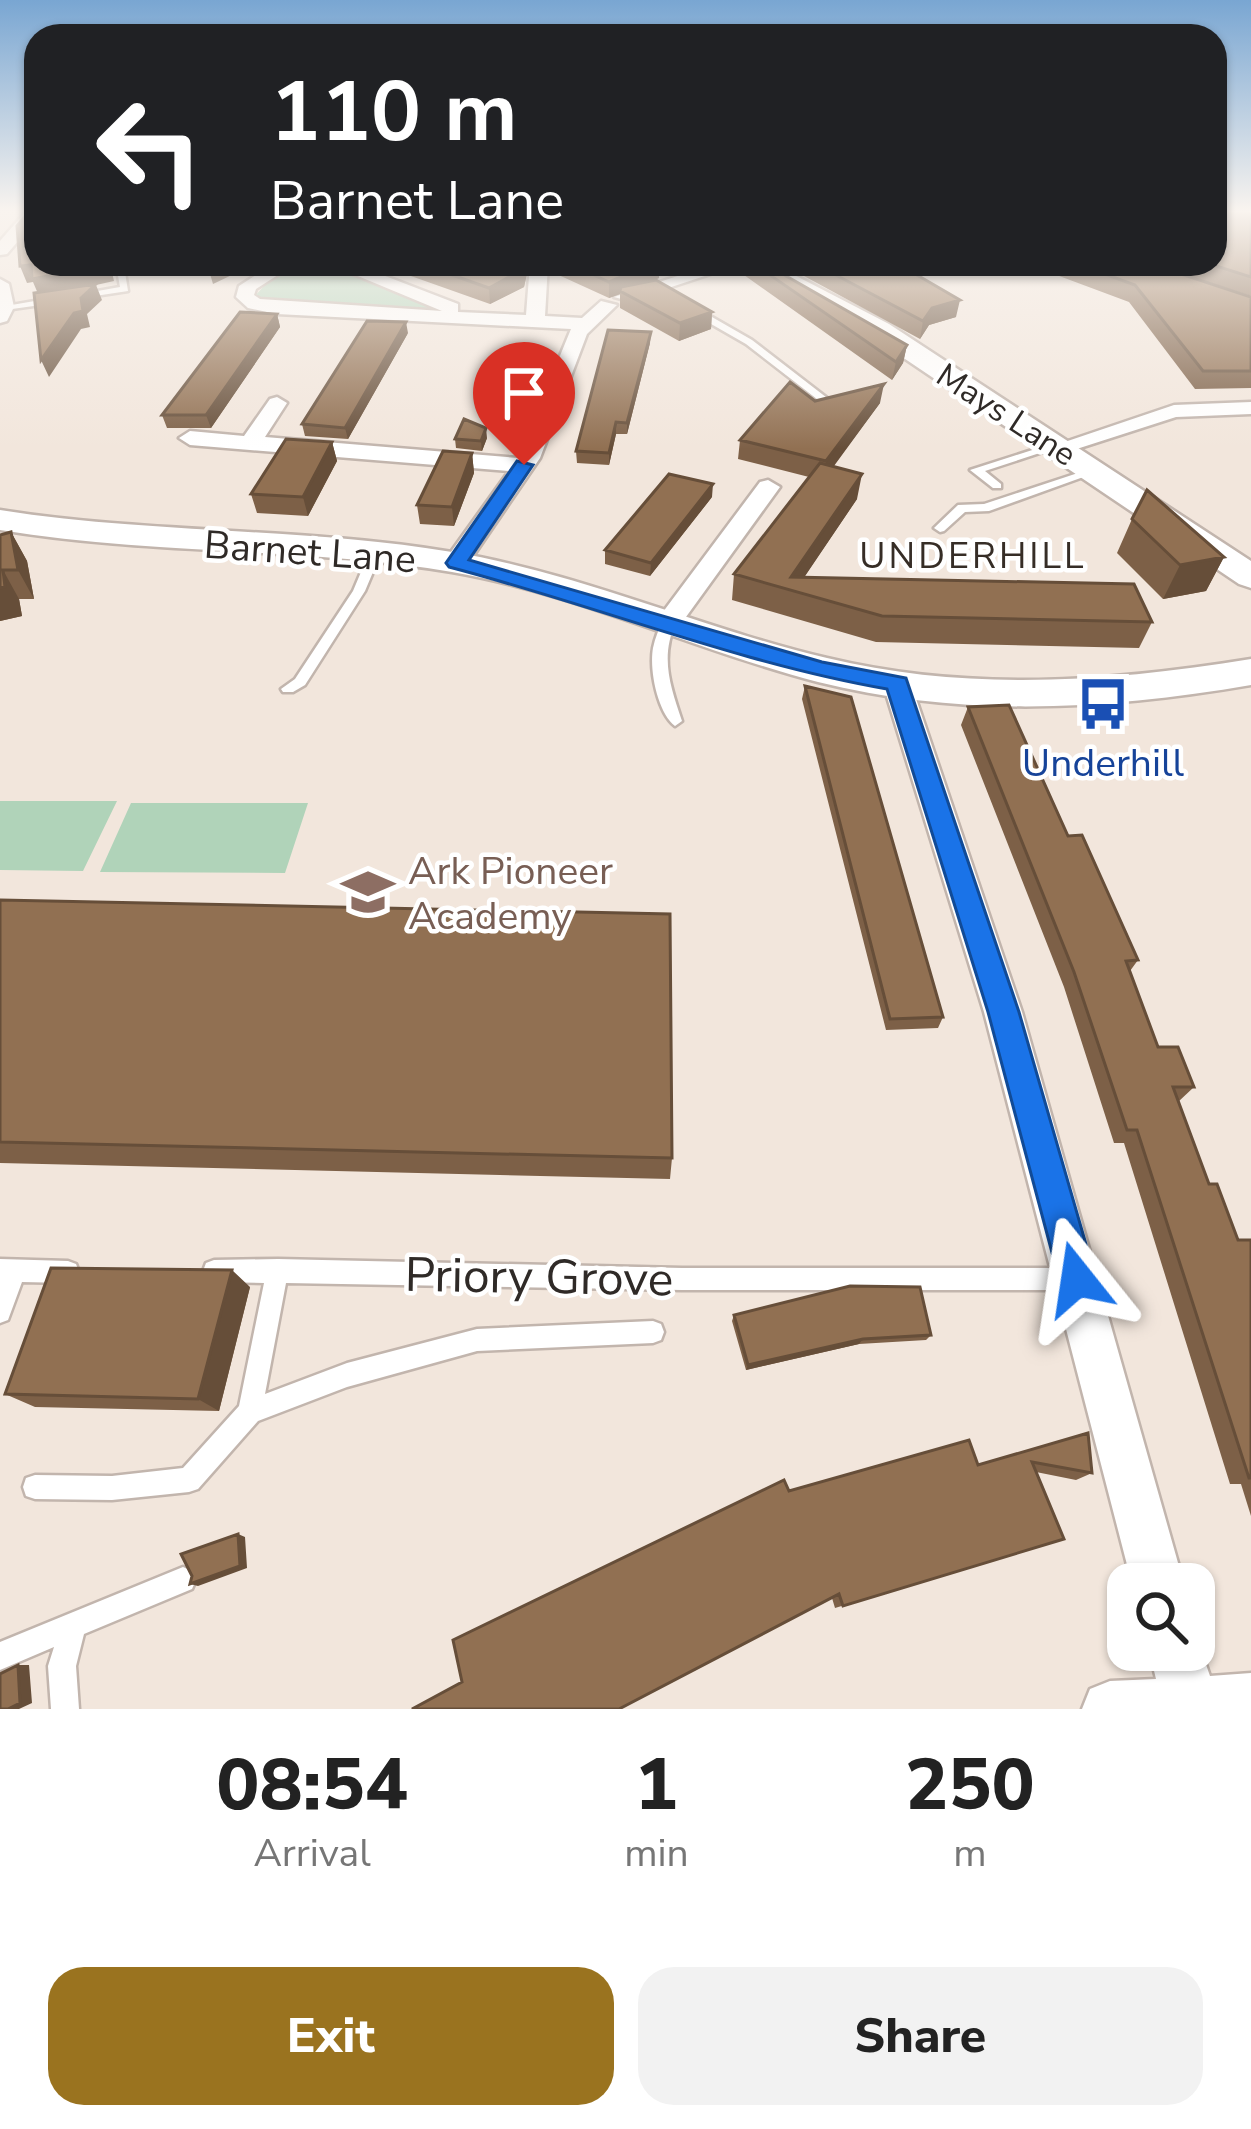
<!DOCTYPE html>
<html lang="en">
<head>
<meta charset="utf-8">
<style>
  :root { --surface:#fff; --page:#f2f2f2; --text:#222; --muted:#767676; --accent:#9a731f }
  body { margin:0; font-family:"Nunito Sans",sans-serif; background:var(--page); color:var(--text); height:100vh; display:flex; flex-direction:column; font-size:45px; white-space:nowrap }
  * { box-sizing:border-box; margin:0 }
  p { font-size:39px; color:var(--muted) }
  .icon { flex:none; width:66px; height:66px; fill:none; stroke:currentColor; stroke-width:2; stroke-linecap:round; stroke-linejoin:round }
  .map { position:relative; height:1709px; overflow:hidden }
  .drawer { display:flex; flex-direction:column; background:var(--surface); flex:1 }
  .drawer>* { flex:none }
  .banner { position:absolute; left:24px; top:24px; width:1203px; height:252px; border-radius:36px; box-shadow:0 3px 9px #0004; background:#202124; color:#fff; overflow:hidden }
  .fabs { position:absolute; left:1107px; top:1563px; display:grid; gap:24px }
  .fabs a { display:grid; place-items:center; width:108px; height:108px; border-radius:24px; background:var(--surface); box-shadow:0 3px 9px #0004; font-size:60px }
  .pin { position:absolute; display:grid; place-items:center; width:102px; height:102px; color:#fff; margin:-123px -51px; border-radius:50% 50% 50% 0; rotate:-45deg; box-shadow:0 0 12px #0007 }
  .pin .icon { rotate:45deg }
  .me { position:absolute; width:132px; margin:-66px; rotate:345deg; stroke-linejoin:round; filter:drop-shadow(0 0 9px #0008) }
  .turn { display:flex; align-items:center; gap:42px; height:252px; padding:0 48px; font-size:54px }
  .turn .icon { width:156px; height:156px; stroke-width:2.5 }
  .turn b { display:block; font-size:84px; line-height:102px }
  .eta { display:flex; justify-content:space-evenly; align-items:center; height:204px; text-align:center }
  .eta b { font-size:72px; font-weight:800; line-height:84px }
  .action { display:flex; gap:24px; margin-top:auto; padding:24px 48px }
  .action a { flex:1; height:138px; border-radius:36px; background:var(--accent); color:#fff; font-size:48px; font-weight:800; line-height:138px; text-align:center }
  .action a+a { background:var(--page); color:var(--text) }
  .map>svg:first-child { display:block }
  .green { fill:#b0d3b9 }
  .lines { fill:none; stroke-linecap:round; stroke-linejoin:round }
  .lane-casing { stroke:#c2b5ad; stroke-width:5 }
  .street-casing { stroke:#c2b5ad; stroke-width:5 }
  .secondary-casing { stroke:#c2b5ad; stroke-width:5 }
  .lane { fill:#fff; fill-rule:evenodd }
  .street { fill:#fff; fill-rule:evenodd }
  .secondary { fill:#fff; fill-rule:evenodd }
  .wall { fill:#7d6047 }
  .shaded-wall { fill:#664e39 }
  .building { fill:#917052; stroke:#664e39; stroke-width:3 }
  .route { fill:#1a73e8; stroke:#114b97; stroke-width:3 }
  .labels { text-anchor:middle; stroke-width:9; stroke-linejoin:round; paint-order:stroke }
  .far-street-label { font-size:33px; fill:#2f2a27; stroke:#fff }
  .far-neighbourhood-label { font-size:36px; letter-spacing:3px; fill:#362d26; stroke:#fff }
  .street-label { font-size:39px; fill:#2f2a27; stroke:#fff }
  .transit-label { font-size:39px; fill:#164399; stroke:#fff }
  .education-label { font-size:39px; fill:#785e54; stroke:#fff; text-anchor:start }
  .near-street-label { font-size:48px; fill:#2f2a27; stroke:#fff }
</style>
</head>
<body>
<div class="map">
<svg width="1251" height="1709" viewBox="0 0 1251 1709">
  <rect width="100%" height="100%" fill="#f2e6dc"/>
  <path class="green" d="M 310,265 L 339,270 L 432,308 L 427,311 L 263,301 L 255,296 L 273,276 Z
    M 0,801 L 117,801 L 83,871 L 0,870 Z
    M 131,803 L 308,803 L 285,873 L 100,872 Z"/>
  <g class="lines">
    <g class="lane-casing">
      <path id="lane" d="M 109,264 L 124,266 L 128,291 L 75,299 L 75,295 L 120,287 L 117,270 L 92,265 Z
        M 52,298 L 55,299 L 55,303 L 5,310 L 0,307 Z
        M 692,309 L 698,309 L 752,340 L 844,411 L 835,413 L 746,344 L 692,313 Z
        M 1051,444 L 1061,446 L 985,471 L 1001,484 L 1001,488 L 993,488 L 970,470 Z
        M 1090,469 L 1100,471 L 989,511 L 965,512 L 944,531 L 940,532 L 934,528 L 958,505 L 984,504 Z
        M 375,549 L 381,553 L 365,591 L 305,685 L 293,692 L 283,692 L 281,689 L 295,679 L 353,591 L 369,553 Z
        M 669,618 L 676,622 C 660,657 670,686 682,721 L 675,726 C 658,713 649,671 653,648 C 655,638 659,628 664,619 Z
        M 0,1259 L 68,1261 L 76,1264 L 79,1272 L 76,1280 L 68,1283 L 22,1282 L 8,1320 L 0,1323 Z
        M 278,1259 L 682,1268 L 1070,1268 L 1078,1271 L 1081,1279 L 1078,1287 L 1070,1290 L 682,1290 L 286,1283 L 265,1394 L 347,1363 L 477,1329 L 653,1321 L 661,1324 L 664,1332 L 661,1340 L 653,1343 L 477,1351 L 347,1387 L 258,1421 L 198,1489 L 189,1492 L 112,1500 L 35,1499 L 26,1496 L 23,1487 L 26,1478 L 35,1475 L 112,1476 L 183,1468 L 239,1406 L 264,1283 L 214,1282 L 206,1279 L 203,1271 L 206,1263 L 214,1260 Z
        M 183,1567 L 192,1571 L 196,1580 L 192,1589 L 84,1634 L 76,1666 L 79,1709 L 51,1709 L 48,1666 L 54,1647 L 0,1670 L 0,1642 Z"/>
    </g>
    <g class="street-casing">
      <path id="street" d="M 27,210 L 36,210 L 36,220 L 7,254 L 0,255 L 0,241 Z
        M 273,264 L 295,264 L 256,289 L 254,295 L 260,299 L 442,311 L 329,264 L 354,264 L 458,304 L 458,312 L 526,315 L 530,264 L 548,264 L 545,316 L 582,318 L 601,301 L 617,305 L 587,334 L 540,458 L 465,568 L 447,568 L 443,563 L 509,471 L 190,445 L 179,438 L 190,431 L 244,436 L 270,399 L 277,397 L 287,403 L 265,437 L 518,458 L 571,329 L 277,314 L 248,308 L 236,297 L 239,286 Z
        M 714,264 L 741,264 L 629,301 L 614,297 Z
        M 0,279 L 9,284 L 14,307 L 7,321 L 0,323 Z
        M 1251,402 L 1251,414 L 1176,417 L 1058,455 L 1047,448 L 1174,405 Z
        M 768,480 L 780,487 L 678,628 L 660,628 L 656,622 L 660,616 L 760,482 Z
        M 897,674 L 911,684 L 1022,1012 L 1184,1584 L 1132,1584 L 984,1012 L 883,684 Z
        M 1194,1630 L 1210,1676 L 1251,1673 L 1251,1709 L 1082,1709 L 1090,1689 L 1110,1681 L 1156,1679 L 1149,1650 L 1194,1650 Z"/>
    </g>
    <g class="secondary-casing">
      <path id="secondary" d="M 743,264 L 773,264 L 889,324 L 1251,561 L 1251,588 L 1239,584 L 871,336 Z
        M 0,510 C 150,534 302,527 452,552 C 581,573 700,628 827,658 C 968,692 1110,682 1251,659 L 1251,685 C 1106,710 962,718 818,682 C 695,650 579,594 452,572 C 303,547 150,555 0,530 Z"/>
    </g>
    <use href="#lane" class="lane"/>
    <use href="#street" class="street"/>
    <use href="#secondary" class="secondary"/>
  </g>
  <path class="wall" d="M 1251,210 L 1251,296 L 1152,264 L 1215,264 Z
    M 377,264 L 529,264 L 524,287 L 490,304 Z
    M 551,264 L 659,264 L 659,278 L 651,281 L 712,312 L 711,329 L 679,341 L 620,308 L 620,294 L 609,298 L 552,272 Z
    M 737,264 L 765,264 L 907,345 L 903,363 L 892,380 L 737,270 Z
    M 782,264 L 898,264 L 956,317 L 929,325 L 920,339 Z
    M 1027,264 L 1151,264 L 1251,297 L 1251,388 L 1195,389 L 1129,302 Z
    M 277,314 L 280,327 L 211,428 L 167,428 L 162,415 Z
    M 408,333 L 348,439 L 305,436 L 302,424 Z
    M 650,343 L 627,434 L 616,434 L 609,465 L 577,463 L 576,451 Z
    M 815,401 L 880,403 L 833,466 L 857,499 L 804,577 L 1152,622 L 1139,648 L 876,642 L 732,600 L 734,574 L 809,477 L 738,459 L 740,440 Z
    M 487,438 L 482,451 L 456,448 L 455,439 Z
    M 332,442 L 337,461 L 308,516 L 257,513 L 251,494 Z
    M 472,453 L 474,473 L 454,526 L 420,524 L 417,505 Z
    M 712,497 L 650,576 L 605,564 L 605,550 Z
    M 1132,519 L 1224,557 L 1206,591 L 1163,599 L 1117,553 Z
    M 11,532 L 27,561 L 34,599 L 19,599 L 22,616 L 0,621 L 0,535 Z
    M 805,686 L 943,1017 L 938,1028 L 886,1030 L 802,699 Z
    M 968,707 L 1068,836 L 1138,960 L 1130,971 L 1158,1047 L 1194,1087 L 1178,1102 L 1209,1184 L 1238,1240 L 1251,1240 L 1251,1516 L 1241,1484 L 1230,1484 L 1124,1143 L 1114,1143 L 1064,987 L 961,725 Z
    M 0,900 L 672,1158 L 670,1179 L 0,1163 Z
    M 250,1287 L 219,1411 L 35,1407 L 5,1394 Z
    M 734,1315 L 931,1335 L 926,1340 L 859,1344 L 746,1370 L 732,1321 Z
    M 1088,1433 L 1092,1473 L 1076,1480 L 1036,1472 L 1064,1539 L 835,1608 L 832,1598 L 462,1682 L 789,1491 L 978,1465 Z"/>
  <path class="shaded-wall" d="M 110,264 L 114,281 L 96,285 L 102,300 L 87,314 L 90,327 L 81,329 L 49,377 L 41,360 L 39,296 L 33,282 L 27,283 L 20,266 L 31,265 L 91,268 Z
    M 216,264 L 255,264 L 213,284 L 208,267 Z
    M 524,264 L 529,264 L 524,287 L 490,304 L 489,288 Z
    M 653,264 L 659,264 L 659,278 L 623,293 L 620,291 L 620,294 L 609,298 L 609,282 Z
    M 960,300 L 956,317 L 929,325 L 920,339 L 923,321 L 932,308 Z
    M 712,312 L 711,329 L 679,341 L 680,323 Z
    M 277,314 L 280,327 L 211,428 L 206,415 Z
    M 406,322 L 408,333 L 348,439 L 345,428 Z
    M 651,332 L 650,343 L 627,434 L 627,423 Z
    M 907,345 L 903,363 L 892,380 L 896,362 Z
    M 884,384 L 880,403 L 823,481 L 826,461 Z
    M 616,422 L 616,434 L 609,465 L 609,453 Z
    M 486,428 L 487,438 L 482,451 L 481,441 Z
    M 332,442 L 337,461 L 308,516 L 303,497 Z
    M 472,453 L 474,473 L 454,526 L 452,507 Z
    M 862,474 L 857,499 L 795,591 L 791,577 Z
    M 713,484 L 712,497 L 650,576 L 651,563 Z
    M 11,532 L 27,561 L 34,599 L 18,570 Z
    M 1224,557 L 1206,591 L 1163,599 L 1180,565 Z
    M 3,570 L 19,599 L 22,616 L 0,621 L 0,588 Z
    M 232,1270 L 250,1287 L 219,1411 L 198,1399 Z
    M 863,1339 L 859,1344 L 746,1370 L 748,1365 Z
    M 238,1534 L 245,1537 L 247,1568 L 198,1586 L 190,1584 Z
    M 18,1665 L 29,1665 L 32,1703 L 19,1709 L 8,1709 Z"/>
  <path class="building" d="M 30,210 L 36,210 L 36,264 L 108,265 L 32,279 L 31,265 L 20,266 L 17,226 Z
    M 1215,210 L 1251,210 L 1251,277 L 1210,264 L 1215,264 Z
    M 421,264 L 524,264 L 522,270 L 489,288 Z
    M 570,264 L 653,264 L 609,282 Z
    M 754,264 L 765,264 L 907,345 L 896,362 Z
    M 815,264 L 898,264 L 960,300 L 932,308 L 923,321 Z
    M 1077,264 L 1151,264 L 1251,297 L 1251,371 L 1203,371 L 1135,285 Z
    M 656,280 L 712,312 L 680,323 L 620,291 L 621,287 Z
    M 96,284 L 81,298 L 83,311 L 74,313 L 41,360 L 34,293 Z
    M 240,312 L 277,314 L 206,415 L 162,415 Z
    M 367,321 L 406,322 L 345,428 L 302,424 Z
    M 608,330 L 651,332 L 627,423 L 616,422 L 609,453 L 576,451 Z
    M 790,382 L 815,401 L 884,384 L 826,461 L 740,440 Z
    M 464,419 L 486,428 L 481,441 L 455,439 Z
    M 286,439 L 332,442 L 303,497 L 251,494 Z
    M 443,451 L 472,453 L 452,507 L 417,505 Z
    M 820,463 L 862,474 L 791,577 L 1134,584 L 1152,622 L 882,616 L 734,574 Z
    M 669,474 L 713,484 L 651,563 L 605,550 Z
    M 1147,490 L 1224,557 L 1180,565 L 1132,519 Z
    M 11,532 L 18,570 L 3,570 L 5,587 L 0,588 L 0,535 Z
    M 805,686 L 851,697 L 943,1017 L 890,1019 Z
    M 1009,705 L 1068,836 L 1082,835 L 1138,960 L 1126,961 L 1158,1047 L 1178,1047 L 1194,1087 L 1173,1087 L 1209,1184 L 1217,1184 L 1238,1240 L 1251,1240 L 1251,1478 L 1249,1478 L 1137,1130 L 1127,1130 L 1074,972 L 968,707 Z
    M 0,900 L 670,914 L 672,1158 L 0,1142 Z
    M 51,1268 L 232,1270 L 198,1399 L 5,1394 Z
    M 850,1286 L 920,1287 L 931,1335 L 863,1339 L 748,1365 L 734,1315 Z
    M 1088,1433 L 1092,1473 L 1032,1462 L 1064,1539 L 843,1606 L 839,1594 L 619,1709 L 412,1709 L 462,1682 L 453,1640 L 784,1480 L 789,1491 L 969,1440 L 978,1465 Z
    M 238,1534 L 240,1566 L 190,1584 L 192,1576 L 181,1554 Z
    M 18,1665 L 20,1703 L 8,1709 L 0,1709 L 0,1674 Z"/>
  <linearGradient id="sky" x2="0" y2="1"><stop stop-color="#79a6d2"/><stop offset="0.47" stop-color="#f9f4ef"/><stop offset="1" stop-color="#f9f4ef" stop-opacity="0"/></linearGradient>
  <rect width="1251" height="449" fill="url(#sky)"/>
  <path class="route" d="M 517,461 L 533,465 L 469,560 L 822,662 L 906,678 L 1019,1012 L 1096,1279 L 1090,1292 L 1077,1297 L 1064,1292 L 1059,1279 L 988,1012 L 887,689 C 738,663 595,605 449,567 L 446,563 Z"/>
  <defs>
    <g id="bus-bare" transform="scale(4.14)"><path d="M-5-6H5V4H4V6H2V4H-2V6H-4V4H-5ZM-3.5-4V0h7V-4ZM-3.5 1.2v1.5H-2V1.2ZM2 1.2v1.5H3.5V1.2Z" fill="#1a4fb4" stroke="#fff" stroke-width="2.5" paint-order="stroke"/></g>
    <g id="school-bare" transform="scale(4.14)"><path d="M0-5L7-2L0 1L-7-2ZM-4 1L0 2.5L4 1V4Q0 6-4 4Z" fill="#8d6e63" stroke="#fff" stroke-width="2.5" paint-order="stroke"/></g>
  </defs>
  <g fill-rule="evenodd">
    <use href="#bus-bare" x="1103" y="704"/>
    <use href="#school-bare" x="368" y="892"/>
  </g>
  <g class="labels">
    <g class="far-street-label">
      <text transform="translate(1007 414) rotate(33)" y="12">Mays Lane</text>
    </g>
    <g class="far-neighbourhood-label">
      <text x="973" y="568">UNDERHILL</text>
    </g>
    <g class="street-label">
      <text transform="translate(310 551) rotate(4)" y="14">Barnet Lane</text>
    </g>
    <g class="transit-label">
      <text x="1103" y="776">Underhill</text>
    </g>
    <g class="education-label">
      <text x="408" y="884">Ark Pioneer<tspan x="408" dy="45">Academy</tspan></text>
    </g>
    <g class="near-street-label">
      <text transform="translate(539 1276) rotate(1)" y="17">Priory Grove</text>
    </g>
  </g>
</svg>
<div class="fabs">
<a><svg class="icon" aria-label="search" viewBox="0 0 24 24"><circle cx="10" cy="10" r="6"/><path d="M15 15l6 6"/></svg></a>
</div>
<div class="pin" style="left:524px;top:465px;background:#d93025"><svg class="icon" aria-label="arrive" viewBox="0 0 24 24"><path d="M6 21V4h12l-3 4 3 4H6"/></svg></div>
<svg class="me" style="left:1077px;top:1279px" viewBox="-20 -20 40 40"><path d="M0-17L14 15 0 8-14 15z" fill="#1a73e8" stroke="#fff" stroke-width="4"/></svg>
<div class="banner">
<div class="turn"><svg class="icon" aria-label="left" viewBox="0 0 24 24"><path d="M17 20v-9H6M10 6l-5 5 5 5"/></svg><div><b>110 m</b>Barnet Lane</div></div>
</div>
</div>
<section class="drawer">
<div class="eta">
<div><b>08:54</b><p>Arrival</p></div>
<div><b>1</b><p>min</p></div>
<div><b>250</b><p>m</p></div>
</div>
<div class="action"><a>Exit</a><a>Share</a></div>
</section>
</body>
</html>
